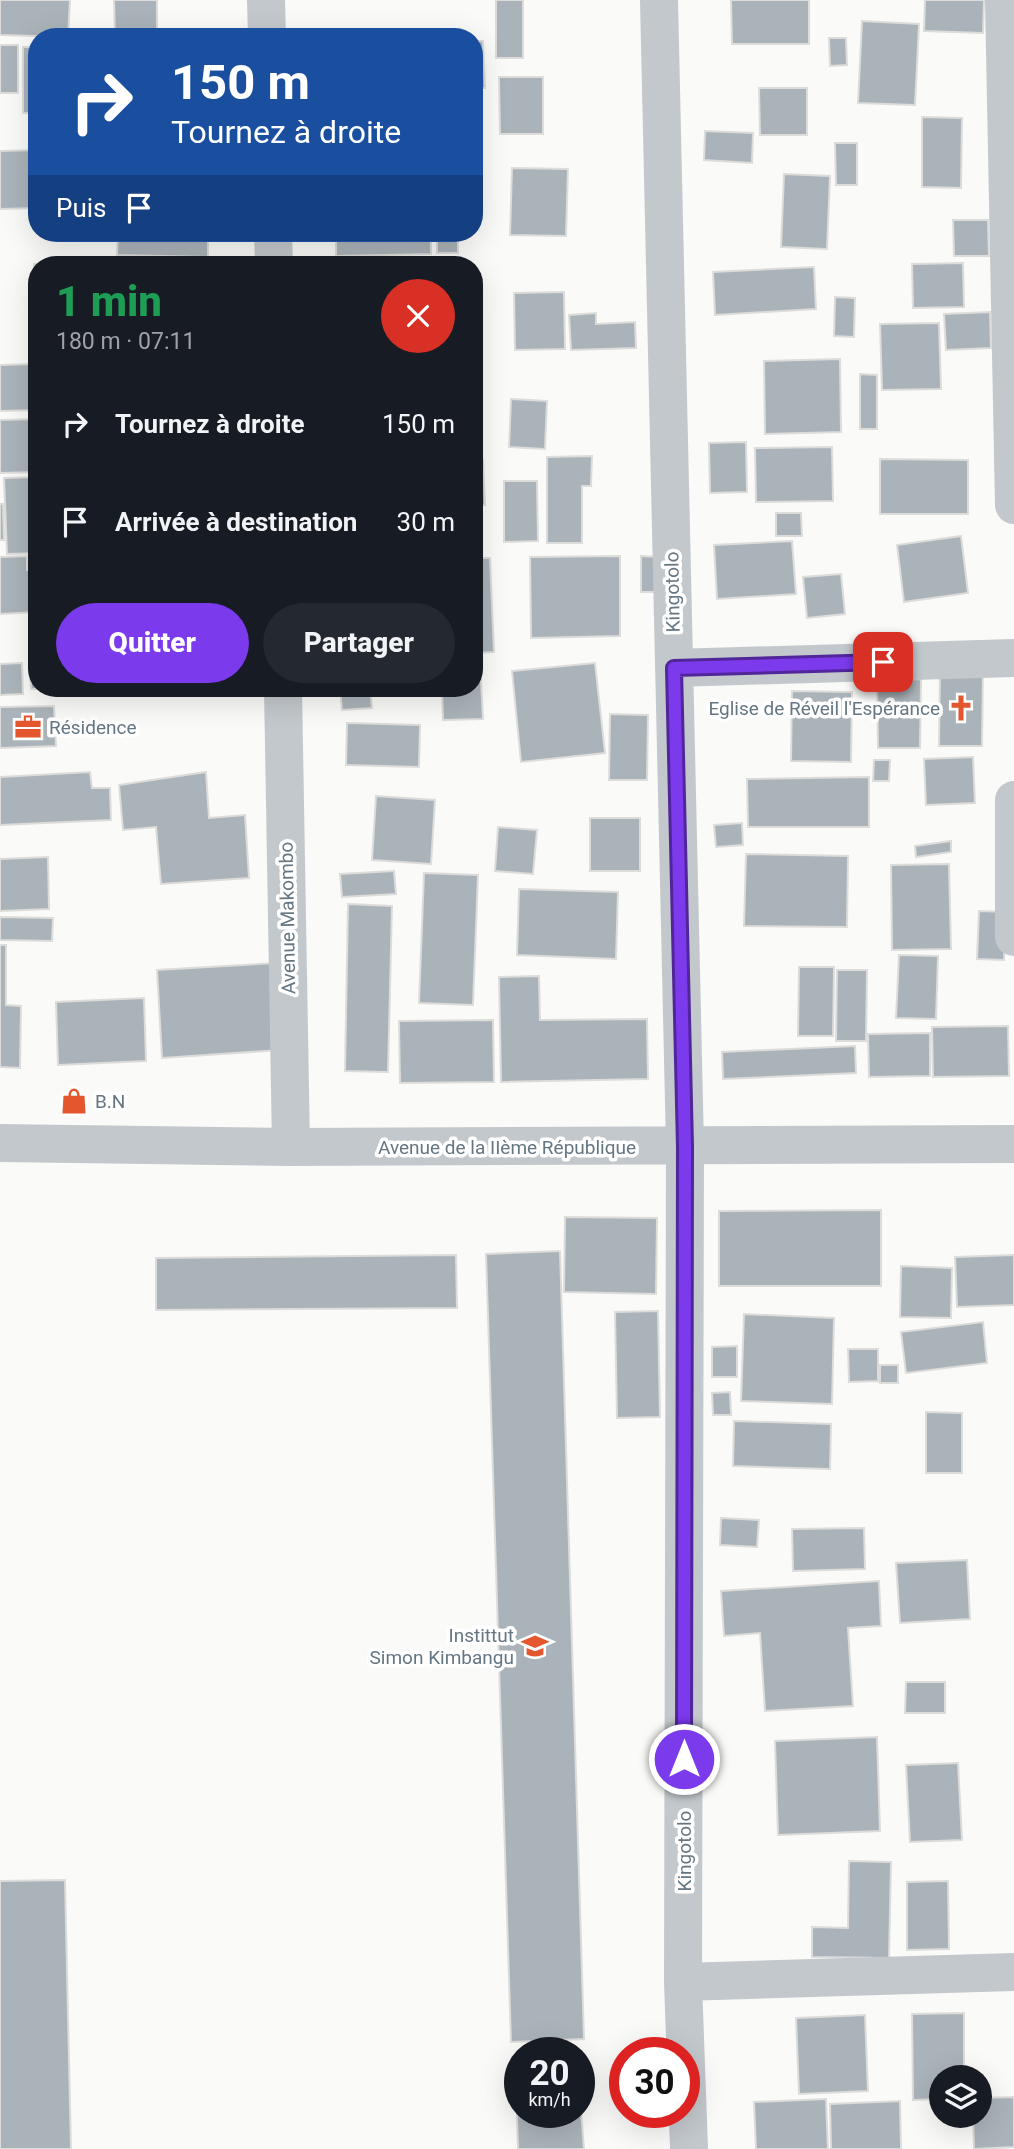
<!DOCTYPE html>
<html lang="fr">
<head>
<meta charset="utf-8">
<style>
  :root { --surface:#171b24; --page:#242831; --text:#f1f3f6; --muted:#9ea1a6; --accent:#7c3aed }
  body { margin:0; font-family:Roboto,sans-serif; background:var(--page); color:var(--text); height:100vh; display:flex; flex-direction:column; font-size:26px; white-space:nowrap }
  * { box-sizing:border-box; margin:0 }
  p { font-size:23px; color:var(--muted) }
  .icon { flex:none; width:38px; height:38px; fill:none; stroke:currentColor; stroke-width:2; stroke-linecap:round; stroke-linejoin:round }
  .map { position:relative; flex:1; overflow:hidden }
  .drawer { position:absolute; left:28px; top:256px; width:455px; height:441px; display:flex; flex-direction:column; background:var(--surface); border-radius:28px; box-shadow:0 7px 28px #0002 }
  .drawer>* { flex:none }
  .top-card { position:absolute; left:28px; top:28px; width:455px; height:214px; border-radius:28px; box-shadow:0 7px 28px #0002; background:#1a4fa0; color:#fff; overflow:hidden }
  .controls { position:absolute; left:929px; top:2065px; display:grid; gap:14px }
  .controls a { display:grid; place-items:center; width:63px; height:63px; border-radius:50%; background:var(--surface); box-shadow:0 7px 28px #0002; font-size:35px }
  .speed { position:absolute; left:504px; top:2037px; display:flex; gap:14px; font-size:35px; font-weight:700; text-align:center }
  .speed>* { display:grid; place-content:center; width:91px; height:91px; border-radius:50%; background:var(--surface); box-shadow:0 7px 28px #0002; line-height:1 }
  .speed small { font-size:18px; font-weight:400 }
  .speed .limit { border:10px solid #d22; background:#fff; color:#111 }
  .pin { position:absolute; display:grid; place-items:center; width:60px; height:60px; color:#fff; margin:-30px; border-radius:14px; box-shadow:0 4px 10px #0006 }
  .me { position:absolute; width:77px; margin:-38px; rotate:0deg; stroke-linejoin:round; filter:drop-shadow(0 0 5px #0008) }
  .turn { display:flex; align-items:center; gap:24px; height:147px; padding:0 28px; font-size:32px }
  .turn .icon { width:91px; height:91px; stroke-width:2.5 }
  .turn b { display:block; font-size:49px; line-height:60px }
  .then { display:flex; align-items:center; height:66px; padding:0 28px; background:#0003; gap:14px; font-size:26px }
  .round { display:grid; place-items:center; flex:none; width:74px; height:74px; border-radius:37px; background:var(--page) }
  .summary { display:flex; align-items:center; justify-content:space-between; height:119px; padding:0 28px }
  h1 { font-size:42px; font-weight:800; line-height:52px; color:#1e9e55 }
  .cta { display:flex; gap:14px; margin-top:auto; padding:14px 28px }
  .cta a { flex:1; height:80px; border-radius:42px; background:var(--accent); color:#fff; font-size:28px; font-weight:800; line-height:80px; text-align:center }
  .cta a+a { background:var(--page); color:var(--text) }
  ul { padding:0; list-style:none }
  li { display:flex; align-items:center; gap:21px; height:98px; padding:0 28px }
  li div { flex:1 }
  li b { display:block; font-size:26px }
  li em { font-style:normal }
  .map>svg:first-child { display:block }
  .building { fill:#aab3b9; stroke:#dcdcda; stroke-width:2 }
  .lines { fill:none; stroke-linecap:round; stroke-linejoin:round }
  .minor { stroke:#c3c8cc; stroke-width:38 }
  .route-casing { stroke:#51269a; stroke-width:18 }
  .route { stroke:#7c3aed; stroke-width:12 }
  .labels { text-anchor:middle; stroke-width:7; stroke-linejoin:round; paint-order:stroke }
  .street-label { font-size:19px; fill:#657683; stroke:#fff }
  .poi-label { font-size:19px; fill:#657683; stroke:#fff; text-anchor:end }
</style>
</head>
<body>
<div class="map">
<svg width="1014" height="2149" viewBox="0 0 1014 2149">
  <rect width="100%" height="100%" fill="#fafaf8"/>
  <path class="building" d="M 0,0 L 70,0 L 68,37 L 0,35 Z
    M 114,0 L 157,0 L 157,37 L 115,37 Z
    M 496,0 L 523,0 L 523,58 L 496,58 Z
    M 731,0 L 809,0 L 809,44 L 732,44 Z
    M 925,0 L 984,0 L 983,33 L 924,31 Z
    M 862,21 L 919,24 L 915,105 L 858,103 Z
    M 829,38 L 846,38 L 847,65 L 830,66 Z
    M 474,41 L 483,41 L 485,88 L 474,88 Z
    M 0,45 L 18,45 L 18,93 L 0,93 Z
    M 23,47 L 37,47 L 37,113 L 23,113 Z
    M 499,77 L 543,77 L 543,134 L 500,134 Z
    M 759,88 L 807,88 L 807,135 L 760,135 Z
    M 922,117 L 962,118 L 961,188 L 922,187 Z
    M 705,131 L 753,133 L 752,163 L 704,160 Z
    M 835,143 L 857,143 L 857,185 L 836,185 Z
    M 37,150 L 37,208 L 0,209 L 0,151 Z
    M 512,168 L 568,169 L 566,236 L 510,235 Z
    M 784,174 L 830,176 L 827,249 L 781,247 Z
    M 953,220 L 988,220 L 989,256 L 954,256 Z
    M 118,233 L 208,233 L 208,257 L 117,255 Z
    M 336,233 L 431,233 L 431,254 L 336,256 Z
    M 437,233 L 458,233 L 458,253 L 437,253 Z
    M 78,262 L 37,264 L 36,358 L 34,264 Z
    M 963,263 L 964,307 L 913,308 L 912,264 Z
    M 814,267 L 816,309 L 715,315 L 713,272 Z
    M 564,292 L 565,349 L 515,350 L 514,293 Z
    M 835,297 L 855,298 L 854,337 L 834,336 Z
    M 990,312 L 991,348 L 946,350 L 944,314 Z
    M 596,313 L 596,324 L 635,322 L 636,348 L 571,350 L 569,315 Z
    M 939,323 L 941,389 L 882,390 L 880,324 Z
    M 840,359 L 841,432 L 765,434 L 764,361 Z
    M 37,364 L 37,410 L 0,411 L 0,365 Z
    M 860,374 L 877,375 L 877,429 L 860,429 Z
    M 474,381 L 475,381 L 475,453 L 474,453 Z
    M 511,399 L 547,401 L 545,449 L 509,447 Z
    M 37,419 L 37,472 L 0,473 L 0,420 Z
    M 746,442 L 747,492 L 710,493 L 709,443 Z
    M 832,447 L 833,501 L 756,502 L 755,448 Z
    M 592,456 L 591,486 L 582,486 L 582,543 L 547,543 L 547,457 Z
    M 880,459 L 968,460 L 968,514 L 880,514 Z
    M 483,460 L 485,505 L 474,505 L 474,461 Z
    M 37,477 L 37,553 L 7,554 L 4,478 Z
    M 504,481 L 537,481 L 538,541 L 504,542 Z
    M 0,504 L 3,504 L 4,540 L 0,540 Z
    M 776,513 L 801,513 L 802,536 L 776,536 Z
    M 961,536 L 968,593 L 904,602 L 897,545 Z
    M 792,541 L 796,594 L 717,599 L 714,545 Z
    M 27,556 L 27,570 L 37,570 L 37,612 L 0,614 L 0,557 Z
    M 620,556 L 620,636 L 531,638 L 530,557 Z
    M 641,556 L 658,557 L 658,592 L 641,592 Z
    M 474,558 L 490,558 L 494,652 L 474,653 Z
    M 841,574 L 845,614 L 807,618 L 803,577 Z
    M 29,621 L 37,621 L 37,688 L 85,688 L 31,689 Z
    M 480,662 L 483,719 L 443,720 L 442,688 L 474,688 L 474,663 Z
    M 22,663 L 23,694 L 0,695 L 0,664 Z
    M 595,663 L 605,753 L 521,762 L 512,671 Z
    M 940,670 L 983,670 L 982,746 L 939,746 Z
    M 921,679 L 920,748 L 878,748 L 877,680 Z
    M 340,688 L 370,688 L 372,708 L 342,710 Z
    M 792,691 L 852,692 L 851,762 L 791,761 Z
    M 54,706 L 56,746 L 0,748 L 0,707 Z
    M 610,714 L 648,715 L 647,780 L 609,780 Z
    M 347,723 L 420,725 L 419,767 L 346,765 Z
    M 973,757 L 975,803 L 926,805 L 924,759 Z
    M 874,760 L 890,760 L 889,781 L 873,781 Z
    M 90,772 L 92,788 L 110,788 L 111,820 L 0,825 L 0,777 Z
    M 206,772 L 209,818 L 245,815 L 249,878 L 161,884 L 156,827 L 123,830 L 119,785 Z
    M 869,777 L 869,827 L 748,827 L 747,779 Z
    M 376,796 L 435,800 L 431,864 L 372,860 Z
    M 590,818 L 640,818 L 640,871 L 590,871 Z
    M 742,823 L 743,845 L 716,847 L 714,825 Z
    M 498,827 L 537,830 L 533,874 L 495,871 Z
    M 951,841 L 951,852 L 916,857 L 915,846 Z
    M 746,854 L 848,856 L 847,927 L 744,926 Z
    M 48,857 L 49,909 L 0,911 L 0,859 Z
    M 949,864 L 951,949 L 892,950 L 891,865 Z
    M 394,871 L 396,894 L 342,897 L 340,874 Z
    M 424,873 L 478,875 L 473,1005 L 419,1003 Z
    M 519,889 L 618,892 L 616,959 L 517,955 Z
    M 348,904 L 392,906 L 388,1072 L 345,1071 Z
    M 979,911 L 1006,912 L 1004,960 L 977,959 Z
    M 0,917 L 53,918 L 52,941 L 0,940 Z
    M 0,945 L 6,945 L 6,1005 L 21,1006 L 20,1068 L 0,1067 Z
    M 899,955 L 938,956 L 936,1019 L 896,1018 Z
    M 275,963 L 280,1050 L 162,1058 L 157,970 Z
    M 799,967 L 834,967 L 833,1036 L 798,1036 Z
    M 837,970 L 867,970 L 866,1041 L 836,1041 Z
    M 539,976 L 540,1020 L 647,1019 L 648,1079 L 501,1082 L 499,977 Z
    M 144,998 L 146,1061 L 58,1065 L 56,1002 Z
    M 493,1020 L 494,1082 L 400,1083 L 399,1021 Z
    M 1008,1026 L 1009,1076 L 933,1077 L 932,1027 Z
    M 930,1033 L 930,1076 L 869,1077 L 868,1034 Z
    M 855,1046 L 856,1073 L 723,1079 L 722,1052 Z
    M 881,1210 L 881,1286 L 719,1286 L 719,1211 Z
    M 565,1217 L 657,1218 L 656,1294 L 564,1292 Z
    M 560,1251 L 584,2039 L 511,2042 L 486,1254 Z
    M 456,1255 L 457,1308 L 156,1310 L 156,1258 Z
    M 1014,1255 L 1014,1305 L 957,1307 L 955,1257 Z
    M 901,1266 L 952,1268 L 951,1318 L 900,1317 Z
    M 658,1311 L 660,1417 L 617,1418 L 615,1312 Z
    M 744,1314 L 834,1318 L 832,1404 L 741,1401 Z
    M 983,1322 L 987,1363 L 906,1373 L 901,1332 Z
    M 737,1346 L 737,1377 L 712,1377 L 712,1347 Z
    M 848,1349 L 878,1349 L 878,1381 L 849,1382 Z
    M 880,1365 L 898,1365 L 898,1383 L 880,1383 Z
    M 730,1392 L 731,1415 L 713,1415 L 712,1393 Z
    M 926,1412 L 962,1413 L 962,1473 L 926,1473 Z
    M 734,1421 L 831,1424 L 830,1469 L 733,1466 Z
    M 721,1518 L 759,1520 L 757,1547 L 720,1545 Z
    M 864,1528 L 865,1569 L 793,1571 L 792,1529 Z
    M 967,1560 L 970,1619 L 900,1623 L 896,1563 Z
    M 879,1581 L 881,1626 L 848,1628 L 853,1706 L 765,1711 L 760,1633 L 724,1636 L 721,1591 Z
    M 906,1682 L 945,1682 L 945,1713 L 905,1713 Z
    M 877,1737 L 880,1831 L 778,1835 L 775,1741 Z
    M 958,1763 L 962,1840 L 910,1842 L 906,1765 Z
    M 849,1861 L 891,1862 L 889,1958 L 812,1957 L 812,1927 L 848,1928 Z
    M 65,1880 L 71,2149 L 0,2149 L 0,1881 Z
    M 948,1881 L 949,1949 L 907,1950 L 907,1882 Z
    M 964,2013 L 964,2077 L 942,2077 L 942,2099 L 913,2100 L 912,2014 Z
    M 865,2015 L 868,2091 L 799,2094 L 796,2018 Z
    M 579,2085 L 584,2149 L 518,2149 L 516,2088 L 520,2088 L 520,2112 L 579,2112 Z
    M 1014,2097 L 1014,2147 L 974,2149 L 973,2116 L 980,2116 L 980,2098 Z
    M 826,2099 L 828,2149 L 756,2149 L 754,2102 Z
    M 900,2101 L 901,2149 L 831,2149 L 830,2104 Z"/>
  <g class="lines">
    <path class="minor" d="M 266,0 L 267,37
      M 659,0 L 685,1147 L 683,1982 L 689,2149
      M 1004,0 L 1014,505
      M 273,233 L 274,264
      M 674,668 L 1014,658
      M 283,688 L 291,1147
      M 1014,800 L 1014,937
      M 0,1143 L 291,1147 L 1014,1144
      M 683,1982 L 1014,1972"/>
  </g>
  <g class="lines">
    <g class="route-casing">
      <path id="route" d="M 684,1759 L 685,1147 L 674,668 L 883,662"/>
    </g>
    <use href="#route" class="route"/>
  </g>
  <defs>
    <g id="church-bare" transform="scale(2.1)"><path d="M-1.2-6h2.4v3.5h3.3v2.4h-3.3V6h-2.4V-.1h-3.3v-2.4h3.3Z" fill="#e4572e" stroke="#fff" stroke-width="2.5" paint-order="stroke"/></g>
    <g id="office-bare" transform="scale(2.1)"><path d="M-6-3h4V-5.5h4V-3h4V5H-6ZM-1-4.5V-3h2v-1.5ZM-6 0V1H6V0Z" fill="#e4572e" stroke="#fff" stroke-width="2.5" paint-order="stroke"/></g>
    <g id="shop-bare" transform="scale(2.1)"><path d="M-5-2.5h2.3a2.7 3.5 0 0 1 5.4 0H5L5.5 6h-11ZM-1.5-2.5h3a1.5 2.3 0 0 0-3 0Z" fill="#e4572e" stroke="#fff" stroke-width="2.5" paint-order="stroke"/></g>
    <g id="school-bare" transform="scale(2.1)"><path d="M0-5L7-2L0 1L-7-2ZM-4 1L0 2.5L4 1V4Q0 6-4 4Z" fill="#e4572e" stroke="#fff" stroke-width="2.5" paint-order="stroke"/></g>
  </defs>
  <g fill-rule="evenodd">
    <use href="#church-bare" x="961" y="708"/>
    <use href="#office-bare" x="28" y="727"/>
    <use href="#shop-bare" x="74" y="1101"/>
    <use href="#school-bare" x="535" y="1646"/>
  </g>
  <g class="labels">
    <g class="street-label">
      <text transform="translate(672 592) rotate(-91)" y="7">Kingotolo</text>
      <text transform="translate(287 918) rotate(-91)" y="7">Avenue Makombo</text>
      <text x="507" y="1154">Avenue de la IIème République</text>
      <text transform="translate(684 1851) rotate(-90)" y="7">Kingotolo</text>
    </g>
    <g class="poi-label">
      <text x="940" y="715">Eglise de Réveil l'Espérance</text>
      <text x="49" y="734" text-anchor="start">Résidence</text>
      <text x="95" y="1108" text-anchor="start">B.N</text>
      <text x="514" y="1642">Instittut<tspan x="514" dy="22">Simon Kimbangu</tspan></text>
    </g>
  </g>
</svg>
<div class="controls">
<a><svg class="icon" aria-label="layers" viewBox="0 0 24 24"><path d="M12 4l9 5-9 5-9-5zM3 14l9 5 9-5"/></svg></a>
</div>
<div class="speed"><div>20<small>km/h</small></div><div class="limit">30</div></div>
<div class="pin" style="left:883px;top:662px;background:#d93025"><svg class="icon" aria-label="arrive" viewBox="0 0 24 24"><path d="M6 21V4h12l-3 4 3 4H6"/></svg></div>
<svg class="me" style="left:684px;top:1759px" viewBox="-20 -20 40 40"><circle r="17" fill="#7c3aed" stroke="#fff" stroke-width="3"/><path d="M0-11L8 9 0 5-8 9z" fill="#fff"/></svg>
<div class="top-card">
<div class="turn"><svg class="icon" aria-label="right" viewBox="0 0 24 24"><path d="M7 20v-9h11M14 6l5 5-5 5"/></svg><div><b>150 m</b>Tournez à droite</div></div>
<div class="then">Puis<svg class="icon" aria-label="arrive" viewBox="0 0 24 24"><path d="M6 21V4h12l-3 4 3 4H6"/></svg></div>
</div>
<section class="drawer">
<div class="summary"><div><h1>1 min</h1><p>180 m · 07:11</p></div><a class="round" style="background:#d93025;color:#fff"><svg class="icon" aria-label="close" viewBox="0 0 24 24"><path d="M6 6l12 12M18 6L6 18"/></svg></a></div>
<ul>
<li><svg class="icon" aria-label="right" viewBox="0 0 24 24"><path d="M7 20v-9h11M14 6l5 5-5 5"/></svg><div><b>Tournez à droite</b></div><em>150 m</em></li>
<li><svg class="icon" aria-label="arrive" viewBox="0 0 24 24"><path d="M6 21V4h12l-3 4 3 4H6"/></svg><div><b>Arrivée à destination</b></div><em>30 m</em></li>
</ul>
<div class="cta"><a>Quitter</a><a>Partager</a></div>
</section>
</div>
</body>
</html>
